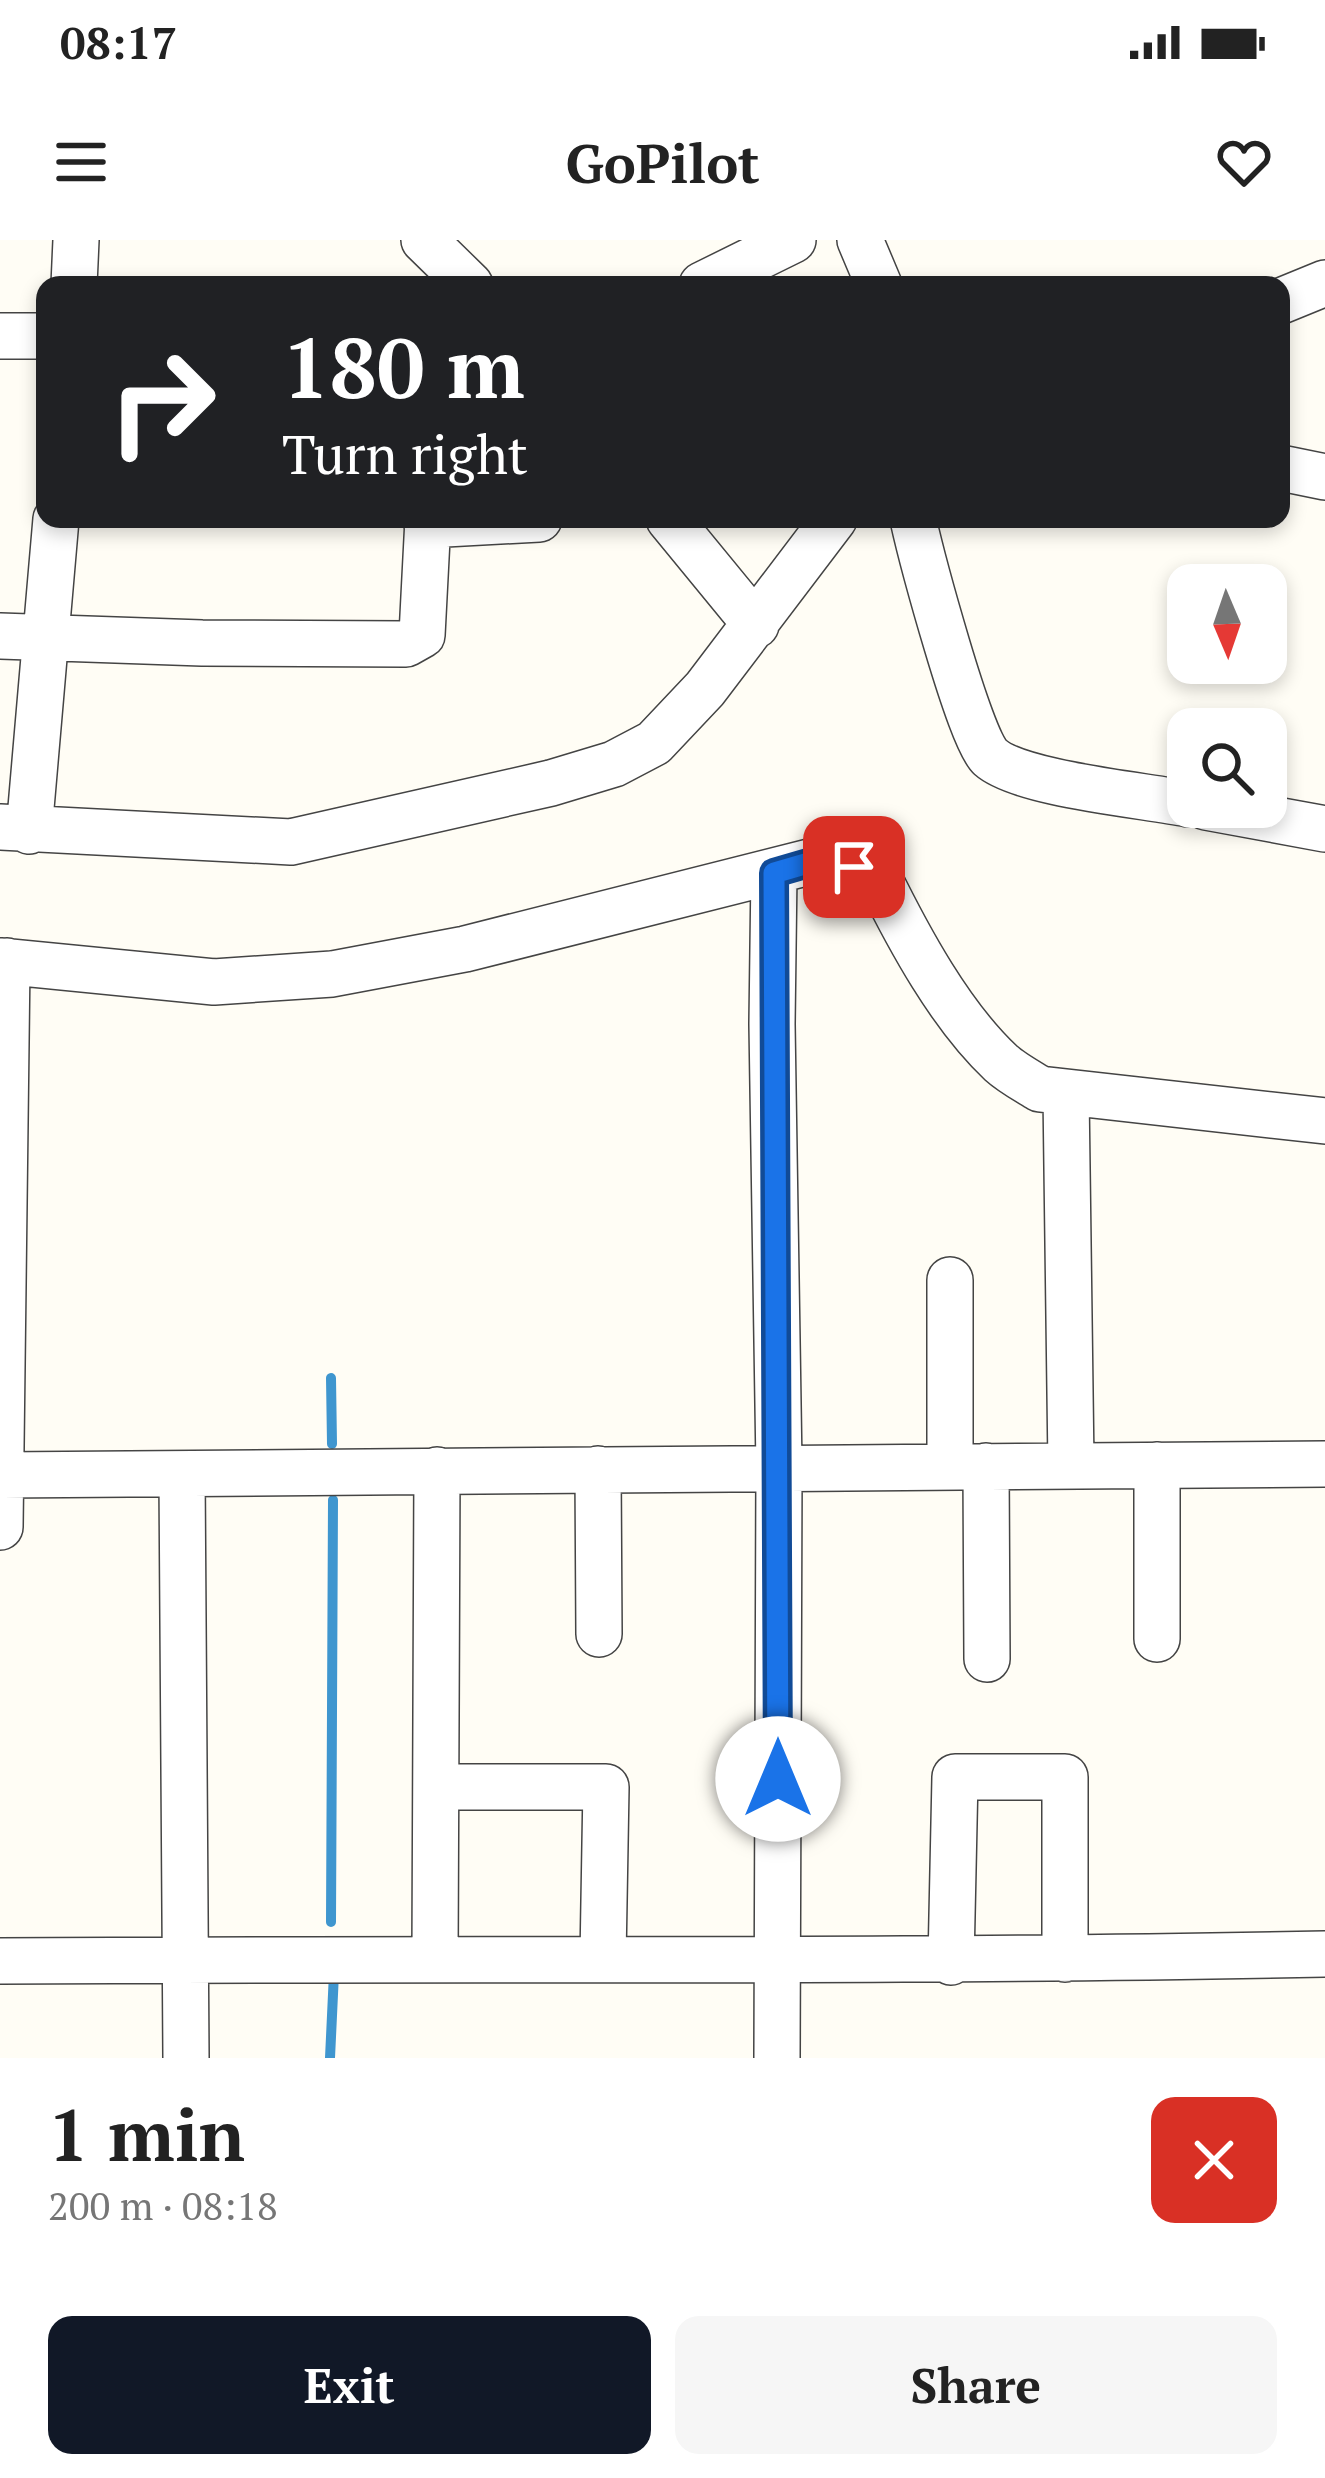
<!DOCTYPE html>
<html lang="en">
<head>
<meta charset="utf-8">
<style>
  :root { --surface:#fff; --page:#f6f6f6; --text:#222; --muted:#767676; --accent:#111827 }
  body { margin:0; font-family:"PT Serif",serif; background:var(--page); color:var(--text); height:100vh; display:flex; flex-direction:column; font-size:45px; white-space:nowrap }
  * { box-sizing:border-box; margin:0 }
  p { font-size:39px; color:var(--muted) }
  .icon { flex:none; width:66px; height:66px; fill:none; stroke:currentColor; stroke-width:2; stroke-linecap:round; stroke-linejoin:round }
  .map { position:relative; height:1818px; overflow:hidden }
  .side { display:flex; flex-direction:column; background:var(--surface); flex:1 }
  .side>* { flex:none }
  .hud { position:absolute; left:36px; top:36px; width:1254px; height:252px; border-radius:24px; box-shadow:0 6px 18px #0003; background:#202124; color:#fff; overflow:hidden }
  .needle { width:78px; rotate:178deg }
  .fabs { position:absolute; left:1167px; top:324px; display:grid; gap:24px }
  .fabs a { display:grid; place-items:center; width:120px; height:120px; border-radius:24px; background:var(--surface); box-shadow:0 6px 18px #0003; font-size:60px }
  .pin { position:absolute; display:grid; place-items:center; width:102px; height:102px; color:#fff; margin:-51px; border-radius:24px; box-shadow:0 6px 18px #0006 }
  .me { position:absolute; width:132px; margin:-66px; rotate:0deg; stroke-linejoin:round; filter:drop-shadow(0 0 9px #0008) }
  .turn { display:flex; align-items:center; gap:42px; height:252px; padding:0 48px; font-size:54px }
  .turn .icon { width:156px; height:156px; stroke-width:2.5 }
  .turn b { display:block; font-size:84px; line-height:102px }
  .round { display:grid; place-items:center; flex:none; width:126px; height:126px; border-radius:24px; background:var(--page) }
  .overview { display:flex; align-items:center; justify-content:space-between; height:204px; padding:0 48px }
  h1 { font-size:72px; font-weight:800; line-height:90px }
  .button { display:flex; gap:24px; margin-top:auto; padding:24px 48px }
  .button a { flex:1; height:138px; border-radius:24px; background:var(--accent); color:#fff; font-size:48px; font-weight:800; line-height:138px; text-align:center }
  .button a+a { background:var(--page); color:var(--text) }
  .status { display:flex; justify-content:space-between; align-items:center; height:84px; padding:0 60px; background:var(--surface); direction:ltr }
  .status svg { height:33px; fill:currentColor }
  header { display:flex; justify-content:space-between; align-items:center; height:156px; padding:0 48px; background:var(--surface); font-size:54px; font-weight:800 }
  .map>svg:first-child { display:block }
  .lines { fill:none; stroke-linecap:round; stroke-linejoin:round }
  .stream { stroke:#3f96cf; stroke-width:10 }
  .minor-casing { stroke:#444; stroke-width:48 }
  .minor { stroke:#fff; stroke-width:45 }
  .route-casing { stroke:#114b97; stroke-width:30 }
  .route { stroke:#1a73e8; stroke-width:21 }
</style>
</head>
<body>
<div class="status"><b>08:17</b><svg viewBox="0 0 49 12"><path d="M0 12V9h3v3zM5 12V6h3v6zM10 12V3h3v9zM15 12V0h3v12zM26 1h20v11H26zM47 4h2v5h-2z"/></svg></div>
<header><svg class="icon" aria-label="menu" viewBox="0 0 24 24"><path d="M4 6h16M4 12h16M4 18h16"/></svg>GoPilot<svg class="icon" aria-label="heart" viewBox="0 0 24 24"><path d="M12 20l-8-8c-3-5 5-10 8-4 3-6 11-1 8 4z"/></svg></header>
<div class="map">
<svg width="1325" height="1818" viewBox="0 0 1325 1818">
  <rect width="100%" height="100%" fill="#fffdf5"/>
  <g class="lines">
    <path class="stream" d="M 331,1138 L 332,1204
      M 331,1682 L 333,1260
      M 330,1818 L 334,1733"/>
    <g class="minor-casing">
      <path id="minor" d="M 424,0 L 470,45
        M 860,0 L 879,45
        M 74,45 L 76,0
        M 702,45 L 793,0
        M 1281,61 L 1325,43
        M 0,96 L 45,96
        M 1281,228 L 1325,237
        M 669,279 L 756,385
        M 913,279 C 921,315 970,500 990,517 C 1020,544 1143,555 1188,564
        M 427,285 L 539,279
        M 0,396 L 202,403 L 406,404 L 422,395 L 428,279
        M 1206,567 L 1325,589
        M 0,587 L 291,602 L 551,543 L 614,524 L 654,503 L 705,449 L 834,279
        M 29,591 L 56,279
        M 774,633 L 772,784 L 779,1227 L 777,1818
        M 0,721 L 214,742 L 332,734 L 465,709 L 829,617 L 878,636 C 909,699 950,775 1001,823 C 1012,833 1027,841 1040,849 L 1325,881
        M 1066,853 L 1071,1226
        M 1157,1225 L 1157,1399
        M 950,1226 L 950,1040
        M 986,1226 L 987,1419
        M 598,1229 L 599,1394
        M 182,1234 L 186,1818
        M 2,1235 L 1325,1224
        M 0,1287 L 7,721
        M 436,1547 L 606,1547 L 603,1718
        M 435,1719 L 437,1230
        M 0,1721 C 442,1718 883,1723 1325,1714
        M 951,1722 L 955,1537 L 1065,1537 L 1065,1719"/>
    </g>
    <use href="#minor" class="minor"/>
  </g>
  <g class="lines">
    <g class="route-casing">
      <path id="route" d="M 778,1539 L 774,633 L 829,617 L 854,627"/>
    </g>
    <use href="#route" class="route"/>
  </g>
</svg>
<div class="fabs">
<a><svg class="needle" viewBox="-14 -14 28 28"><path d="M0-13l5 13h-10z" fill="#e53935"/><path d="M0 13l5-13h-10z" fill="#767676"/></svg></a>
<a><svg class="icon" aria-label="search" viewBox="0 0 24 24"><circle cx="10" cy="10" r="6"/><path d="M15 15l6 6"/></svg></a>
</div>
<div class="pin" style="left:854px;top:627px;background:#d93025"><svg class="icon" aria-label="arrive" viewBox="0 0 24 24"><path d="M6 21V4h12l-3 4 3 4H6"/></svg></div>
<svg class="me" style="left:778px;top:1539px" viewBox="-20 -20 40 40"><circle r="19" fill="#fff"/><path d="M0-13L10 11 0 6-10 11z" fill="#1a73e8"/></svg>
<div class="hud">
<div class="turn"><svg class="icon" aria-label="right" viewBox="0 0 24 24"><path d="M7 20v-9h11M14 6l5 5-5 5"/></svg><div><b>180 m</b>Turn right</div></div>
</div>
</div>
<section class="side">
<div class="overview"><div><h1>1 min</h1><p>200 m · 08:18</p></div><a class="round" style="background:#d93025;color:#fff"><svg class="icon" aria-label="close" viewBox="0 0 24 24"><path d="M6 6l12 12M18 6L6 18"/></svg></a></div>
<div class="button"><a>Exit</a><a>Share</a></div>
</section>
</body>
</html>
